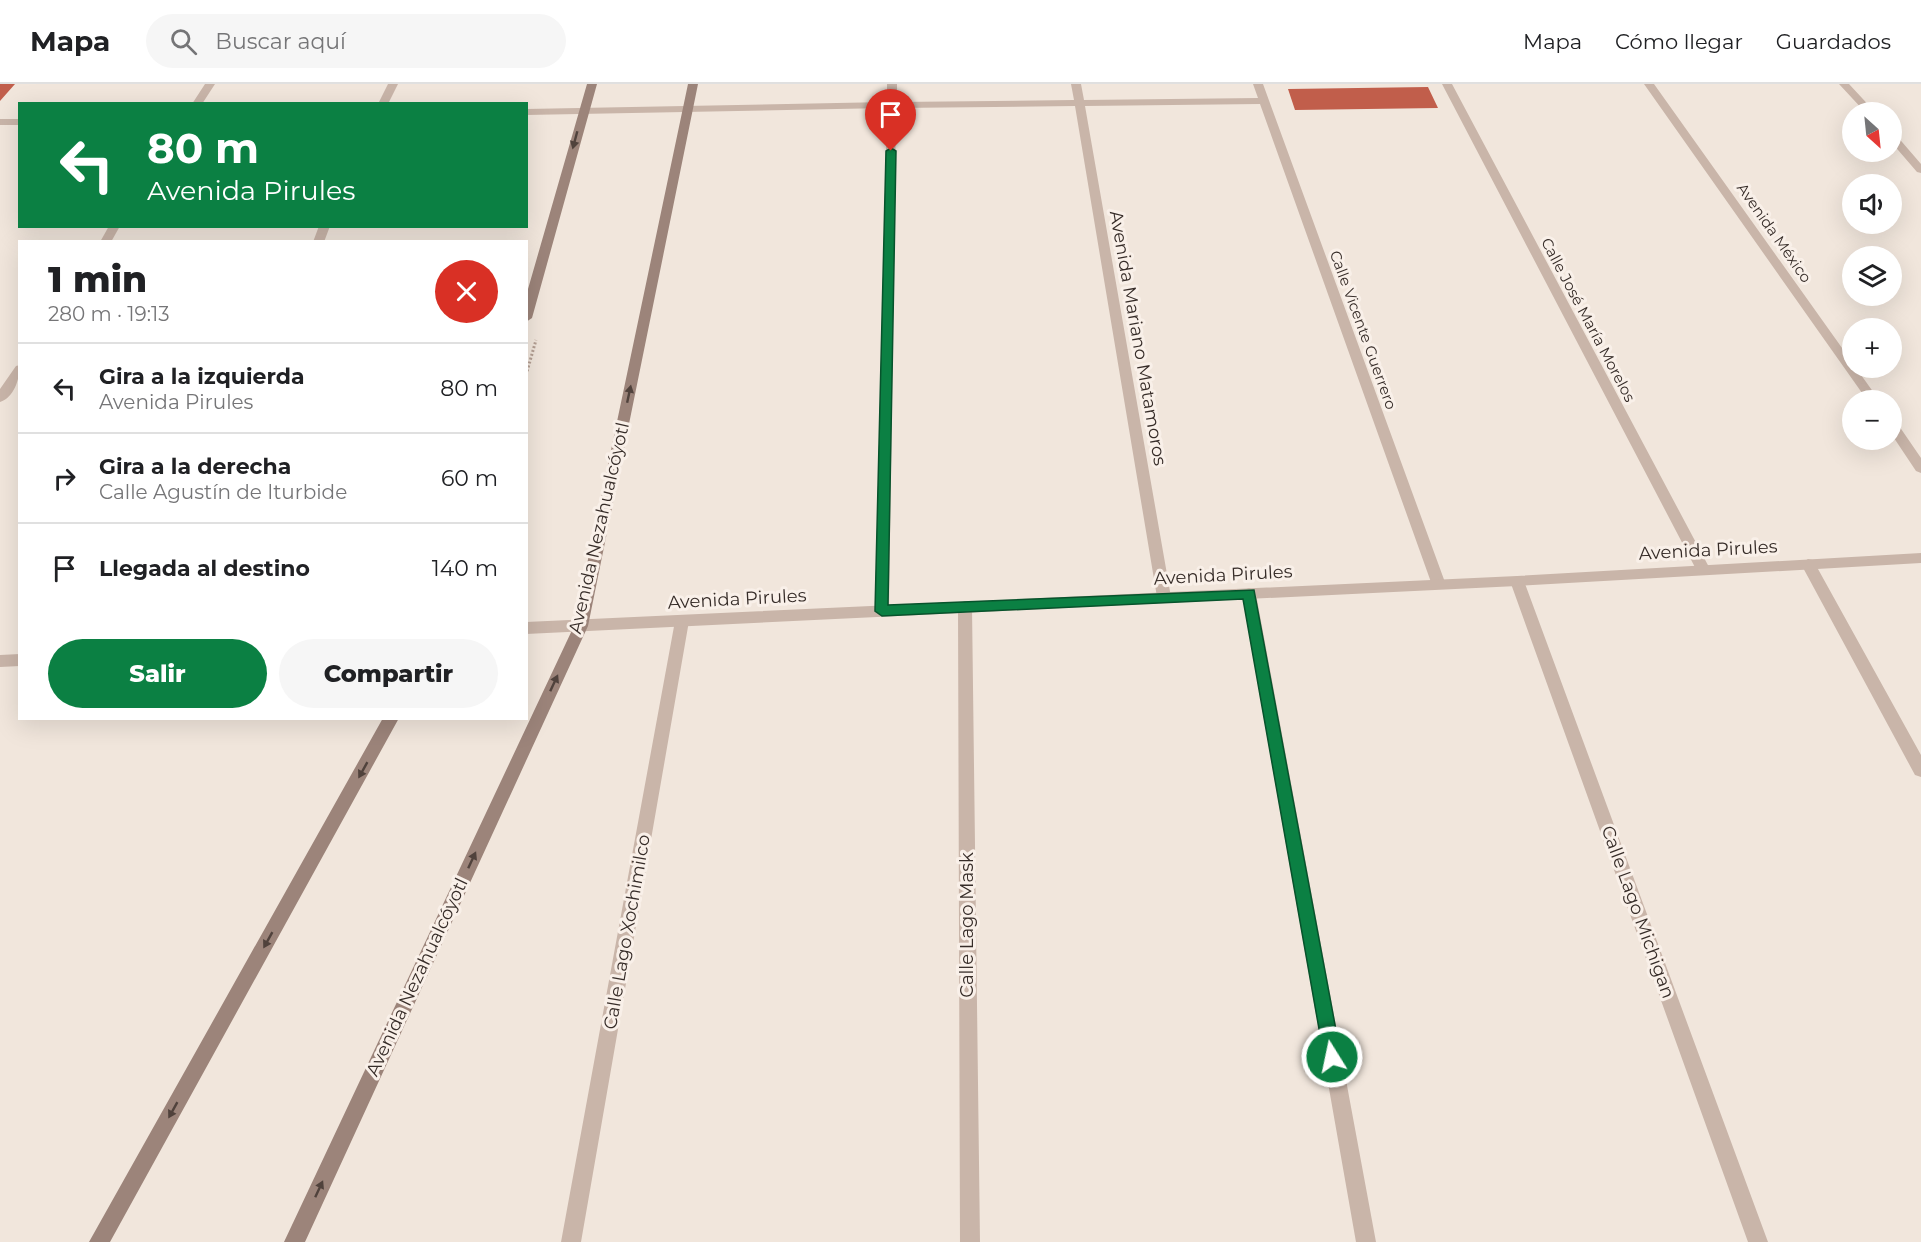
<!DOCTYPE html>
<html lang="es">
<head>
<meta charset="utf-8">
<style>
  :root { --surface:#fff; --page:#f6f6f6; --text:#202124; --muted:#757577; --line:#e0e0e0; --accent:#0b8043 }
  body { margin:0; font-family:Montserrat,sans-serif; background:var(--page); color:var(--text); height:100vh; display:flex; flex-direction:column; font-size:22px; white-space:nowrap }
  * { box-sizing:border-box; margin:0 }
  p { font-size:20px; color:var(--muted) }
  .icon { flex:none; width:33px; height:33px; fill:none; stroke:currentColor; stroke-width:2; stroke-linecap:round; stroke-linejoin:round }
  .map { position:relative; flex:1; overflow:hidden }
  .drawer { position:absolute; left:18px; top:156px; width:510px; height:480px; display:flex; flex-direction:column; background:var(--surface); border-radius:0px; box-shadow:0 6px 24px #0002 }
  .drawer>* { flex:none }
  .hud { position:absolute; left:18px; top:18px; width:510px; height:126px; border-radius:0px; box-shadow:0 6px 24px #0002; background:#0b8043; color:#fff; overflow:hidden }
  .needle { width:39px; rotate:153deg }
  .controls { position:absolute; left:1842px; top:18px; display:grid; gap:12px }
  .controls a { display:grid; place-items:center; width:60px; height:60px; border-radius:50%; background:var(--surface); box-shadow:0 6px 24px #0002; font-size:30px }
  .pin { position:absolute; display:grid; place-items:center; width:51px; height:51px; color:#fff; margin:-62px -26px; border-radius:50% 50% 50% 0; rotate:-45deg; box-shadow:0 0 6px #0007 }
  .pin .icon { rotate:45deg }
  .me { position:absolute; width:66px; margin:-33px; rotate:350deg; stroke-linejoin:round; filter:drop-shadow(0 0 4px #0008) }
  .turn { display:flex; align-items:center; gap:21px; height:126px; padding:0 30px; font-size:27px }
  .turn .icon { width:78px; height:78px; stroke-width:2.5 }
  .turn b { display:block; font-size:42px; line-height:51px }
  .round { display:grid; place-items:center; flex:none; width:63px; height:63px; border-radius:32px; background:var(--page) }
  .overview { display:flex; align-items:center; justify-content:space-between; height:102px; padding:0 30px }
  h1 { font-size:36px; font-weight:800; line-height:45px }
  .action { display:flex; gap:12px; margin-top:auto; padding:12px 30px }
  .action a { flex:1; height:69px; border-radius:36px; background:var(--accent); color:#fff; font-size:24px; font-weight:800; line-height:69px; text-align:center }
  .action a+a { background:var(--page); color:var(--text) }
  ul { padding:0; list-style:none }
  li { display:flex; align-items:center; gap:18px; height:90px; padding:0 30px; border-top:2px solid var(--line) }
  li div { flex:1 }
  li b { display:block; font-size:22px }
  li em { font-style:normal }
  header { display:flex; align-items:center; gap:36px; box-sizing:border-box; height:84px; padding:0 30px; background:var(--surface); border-bottom:2px solid var(--line) }
  header strong { font-size:28px }
  nav { display:flex; gap:33px; margin-inline-start:auto; font-size:21px }
  .search { width:420px; height:54px; background:var(--page); display:flex; align-items:center; gap:15px; box-sizing:border-box; padding:0 21px; border-radius:33px; color:var(--muted); font-size:22px }
  .map>svg:first-child { display:block }
  .building { fill:#c15e4b }
  .lines { fill:none; stroke-linecap:round; stroke-linejoin:round }
  .path { stroke:#b49f93; stroke-width:3; stroke-dasharray:2 2; stroke-linecap:butt }
  .minor { fill:#c9b5a9; fill-rule:evenodd }
  .tertiary { fill:#c9b5a9; fill-rule:evenodd }
  .secondary { fill:#9c847a; fill-rule:evenodd }
  .oneway { fill:#50423c }
  .route { fill:#0b8043; stroke:#07532c; stroke-width:1.5 }
  .labels { text-anchor:middle; stroke-width:6; stroke-linejoin:round; paint-order:stroke }
  .far-street-label { font-size:15px; fill:#362c28; stroke:#f9f0e9 }
  .street-label { font-size:18px; fill:#362c28; stroke:#f9f0e9 }
</style>
</head>
<body>
<header>
<strong>Mapa</strong>
<div class="search"><svg class="icon" aria-label="search" viewBox="0 0 24 24"><circle cx="10" cy="10" r="6"/><path d="M15 15l6 6"/></svg>Buscar aquí</div>
<nav><a>Mapa</a><a>Cómo llegar</a><a>Guardados</a></nav>
</header>
<div class="map">
<svg width="1921" height="1158" viewBox="0 0 1921 1158">
  <rect width="100%" height="100%" fill="#f1e6dc"/>
  <path class="building" d="M 0,0 L 15,0 L 0,17 Z
    M 1428,3 L 1438,24 L 1295,26 L 1288,5 Z"/>
  <g class="lines">
    <path class="path" d="M 526,291 L 536,256"/>
    <path class="minor" d="M 205,0 L 215,0 L 202,20 L 192,20 Z
      M 388,0 L 398,0 L 388,20 L 378,20 Z
      M 887,0 L 897,0 L 897,18 L 1074,16 L 1071,0 L 1081,0 L 1084,16 L 1258,14 L 1253,0 L 1263,0 L 1446,501 L 1444,505 L 1434,505 L 1432,501 L 1260,20 L 1085,22 L 1171,513 L 1169,517 L 1159,517 L 1157,513 L 1075,22 L 896,24 L 889,527 L 887,531 L 877,531 L 875,527 L 887,24 L 526,31 L 526,25 L 887,18 Z
      M 1442,0 L 1452,0 L 1710,485 L 1708,489 L 1698,489 Z
      M 1839,0 L 1849,0 L 1875,28 L 1865,28 Z
      M 0,35 L 20,35 L 20,41 L 0,41 Z
      M 1892,50 L 1896,51 L 1921,80 L 1921,89 L 1917,88 L 1892,59 Z
      M 109,142 L 120,142 L 111,158 L 100,158 Z
      M 319,142 L 330,142 L 324,158 L 313,158 Z
      M 20,281 C 20,294 14,314 0,318 L 0,305 L 16,282 Z
      M 1808,475 L 1813,476 L 1921,671 L 1921,693 L 1915,691 L 1801,480 Z
      M 1517,492 L 1524,497 L 1768,1158 L 1748,1158 L 1510,497 Z
      M 1249,504 L 1254,506 L 1256,510 L 1376,1158 L 1356,1158 L 1242,510 L 1244,506 Z
      M 965,517 L 970,519 L 972,523 L 980,1158 L 960,1158 L 958,523 L 960,519 Z
      M 682,531 L 687,533 L 689,537 L 581,1158 L 561,1158 L 675,537 L 677,533 Z
      M 20,570 L 20,582 L 0,583 L 0,571 Z"/>
    <path class="tertiary" d="M 1644,0 L 1654,0 L 1852,278 L 1852,284 L 1856,284 L 1879,316 L 1867,316 Z
      M 1892,338 L 1897,339 L 1921,374 L 1921,389 L 1916,387 L 1892,351 Z
      M 1921,469 L 1921,479 L 1517,502 L 526,550 L 526,538 L 1517,492 Z"/>
    <path class="secondary" d="M 587,0 L 597,0 L 532,234 L 526,238 L 526,212 Z
      M 688,0 L 698,0 L 588,542 L 305,1158 L 284,1158 L 574,542 Z
      M 383,634 L 399,634 L 110,1158 L 89,1158 Z"/>
  </g>
  <defs><path id="oneway-solid" d="M-6-.8H1V-3.2L6.5 0L1 3.2V.8H-6Z" transform="scale(1.5)"/></defs>
  <g class="oneway">
    <use href="#oneway-solid" transform="translate(575 56) rotate(105)"/>
    <use href="#oneway-solid" transform="translate(629 310) rotate(-78)"/>
    <use href="#oneway-solid" transform="translate(554 599) rotate(-65)"/>
    <use href="#oneway-solid" transform="translate(363 686) rotate(119)"/>
    <use href="#oneway-solid" transform="translate(472 776) rotate(-65)"/>
    <use href="#oneway-solid" transform="translate(268 856) rotate(119)"/>
    <use href="#oneway-solid" transform="translate(173 1026) rotate(119)"/>
    <use href="#oneway-solid" transform="translate(319 1105) rotate(-65)"/>
  </g>
  <path class="route" d="M 891,64 L 896,67 L 888,521 L 1254,506 L 1341,973 L 1338,979 L 1332,981 L 1326,979 L 1324,973 L 1243,515 L 882,532 L 875,527 L 886,67 Z"/>
  <g class="labels">
    <g class="far-street-label">
      <text transform="translate(1774 149) rotate(55)" y="5">Avenida México</text>
      <text transform="translate(1588 236) rotate(62)" y="5">Calle José María Morelos</text>
      <text transform="translate(1363 246) rotate(70)" y="5">Calle Vicente Guerrero</text>
    </g>
    <g class="street-label">
      <text transform="translate(1138 254) rotate(80)" y="6">Avenida Mariano Matamoros</text>
      <text transform="translate(599 444) rotate(-77)" y="6">Avenida Nezahualcóyotl</text>
      <text transform="translate(1708 466) rotate(-3)" y="6">Avenida Pirules</text>
      <text transform="translate(1223 491) rotate(-3)" y="6">Avenida Pirules</text>
      <text transform="translate(737 515) rotate(-3)" y="6">Avenida Pirules</text>
      <text transform="translate(1638 828) rotate(70)" y="6">Calle Lago Michigan</text>
      <text transform="translate(967 841) rotate(-90)" y="6">Calle Lago Mask</text>
      <text transform="translate(627 848) rotate(-80)" y="6">Calle Lago Xochimilco</text>
      <text transform="translate(417 893) rotate(-65)" y="6">Avenida Nezahualcóyotl</text>
    </g>
  </g>
</svg>
<div class="controls">
<a><svg class="needle" viewBox="-14 -14 28 28"><path d="M0-13l5 13h-10z" fill="#e53935"/><path d="M0 13l5-13h-10z" fill="#757577"/></svg></a>
<a><svg class="icon" aria-label="sound" viewBox="0 0 24 24"><path d="M4 9h4l5-4v14l-5-4H4zM17 9q2 3 0 6"/></svg></a>
<a><svg class="icon" aria-label="layers" viewBox="0 0 24 24"><path d="M12 4l9 5-9 5-9-5zM3 14l9 5 9-5"/></svg></a>
<a>+</a>
<a>−</a>
</div>
<div class="pin" style="left:891px;top:67px;background:#d93025"><svg class="icon" aria-label="arrive" viewBox="0 0 24 24"><path d="M6 21V4h12l-3 4 3 4H6"/></svg></div>
<svg class="me" style="left:1332px;top:973px" viewBox="-20 -20 40 40"><circle r="17" fill="#0b8043" stroke="#fff" stroke-width="3"/><path d="M0-11L8 9 0 5-8 9z" fill="#fff"/></svg>
<div class="hud">
<div class="turn"><svg class="icon" aria-label="left" viewBox="0 0 24 24"><path d="M17 20v-9H6M10 6l-5 5 5 5"/></svg><div><b>80 m</b>Avenida Pirules</div></div>
</div>
<section class="drawer">
<div class="overview"><div><h1>1 min</h1><p>280 m · 19:13</p></div><a class="round" style="background:#d93025;color:#fff"><svg class="icon" aria-label="close" viewBox="0 0 24 24"><path d="M6 6l12 12M18 6L6 18"/></svg></a></div>
<ul>
<li><svg class="icon" aria-label="left" viewBox="0 0 24 24"><path d="M17 20v-9H6M10 6l-5 5 5 5"/></svg><div><b>Gira a la izquierda</b><p>Avenida Pirules</p></div><em>80 m</em></li>
<li><svg class="icon" aria-label="right" viewBox="0 0 24 24"><path d="M7 20v-9h11M14 6l5 5-5 5"/></svg><div><b>Gira a la derecha</b><p>Calle Agustín de Iturbide</p></div><em>60 m</em></li>
<li><svg class="icon" aria-label="arrive" viewBox="0 0 24 24"><path d="M6 21V4h12l-3 4 3 4H6"/></svg><div><b>Llegada al destino</b></div><em>140 m</em></li>
</ul>
<div class="action"><a>Salir</a><a>Compartir</a></div>
</section>
</div>
</body>
</html>
